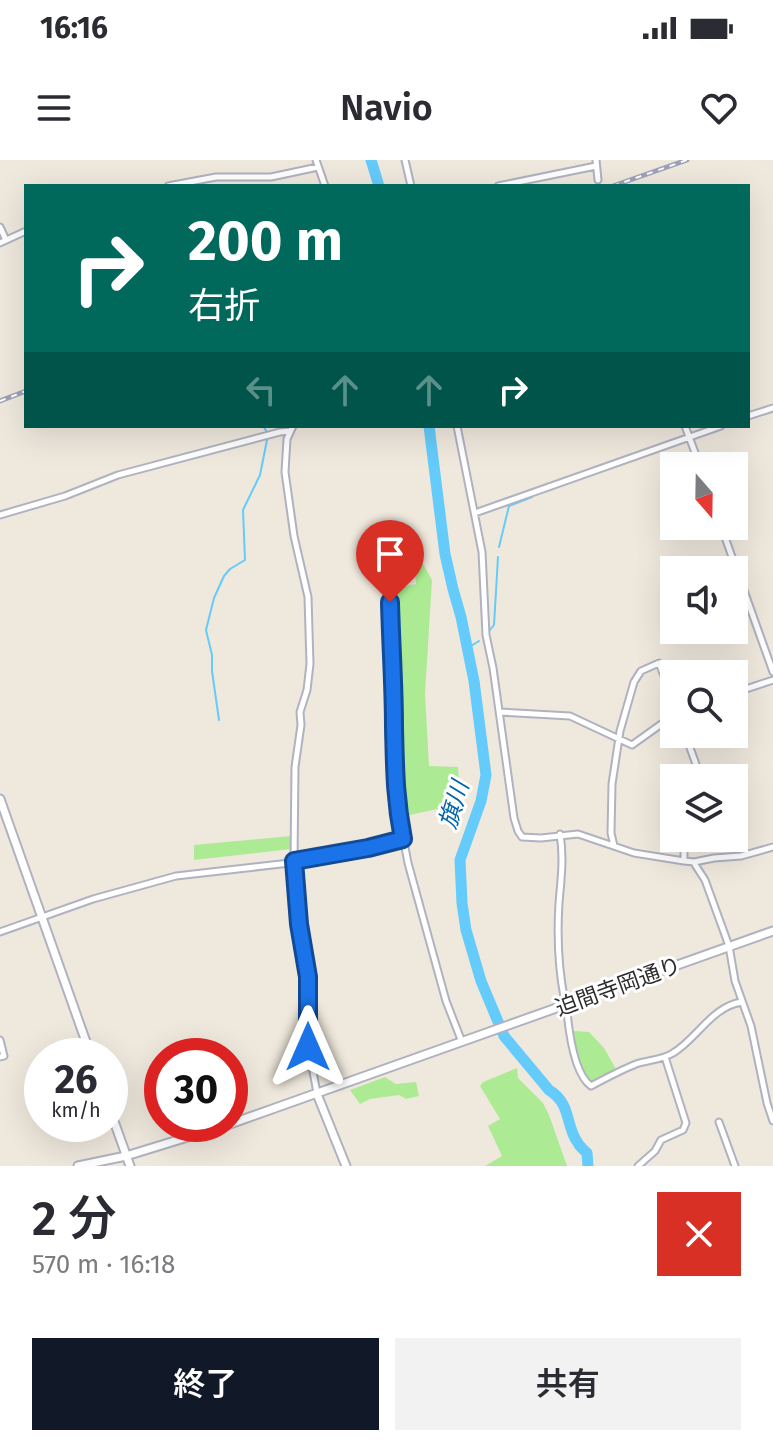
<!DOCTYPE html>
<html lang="ja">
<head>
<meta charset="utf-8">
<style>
  :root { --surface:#fff; --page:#f2f2f3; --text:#2b2b33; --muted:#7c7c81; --accent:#111827 }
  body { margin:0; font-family:"Fira Sans","Noto Sans JP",sans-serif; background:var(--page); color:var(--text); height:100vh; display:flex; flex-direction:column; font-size:30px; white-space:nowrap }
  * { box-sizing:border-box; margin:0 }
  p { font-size:26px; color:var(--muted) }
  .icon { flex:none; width:44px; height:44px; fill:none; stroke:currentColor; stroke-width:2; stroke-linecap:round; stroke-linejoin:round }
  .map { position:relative; height:1006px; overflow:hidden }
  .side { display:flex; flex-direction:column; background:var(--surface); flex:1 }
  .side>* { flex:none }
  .top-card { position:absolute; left:24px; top:24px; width:726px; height:244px; border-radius:0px; box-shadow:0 8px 32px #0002; background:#00695c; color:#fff; overflow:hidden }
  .needle { width:52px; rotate:160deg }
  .fabs { position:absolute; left:660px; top:292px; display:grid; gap:16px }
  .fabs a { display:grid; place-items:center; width:88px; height:88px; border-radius:0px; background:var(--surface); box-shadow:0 8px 32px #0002; font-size:40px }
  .speed { position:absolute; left:24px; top:878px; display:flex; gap:16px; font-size:40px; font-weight:700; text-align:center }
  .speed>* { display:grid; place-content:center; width:104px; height:104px; border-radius:50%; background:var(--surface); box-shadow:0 8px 32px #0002; line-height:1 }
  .speed small { font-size:20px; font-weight:400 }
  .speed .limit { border:12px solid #d22; background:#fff; color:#111 }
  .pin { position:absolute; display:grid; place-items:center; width:68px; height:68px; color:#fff; margin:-82px -34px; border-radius:50% 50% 50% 0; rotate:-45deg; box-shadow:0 0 8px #0007 }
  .pin .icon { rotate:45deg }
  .me { position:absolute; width:88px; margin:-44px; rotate:0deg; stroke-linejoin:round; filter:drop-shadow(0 0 6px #0008) }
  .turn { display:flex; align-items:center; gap:28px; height:168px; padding:0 32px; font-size:36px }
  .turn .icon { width:104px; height:104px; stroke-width:2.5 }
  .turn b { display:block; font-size:56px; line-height:68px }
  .lanes { display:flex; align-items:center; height:76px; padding:0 32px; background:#0003; justify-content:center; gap:40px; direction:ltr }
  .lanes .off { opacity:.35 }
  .round { display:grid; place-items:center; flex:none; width:84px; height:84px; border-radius:0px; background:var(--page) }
  .overview { display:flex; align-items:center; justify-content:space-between; height:136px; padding:0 32px }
  h1 { font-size:48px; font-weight:600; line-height:60px }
  .action { display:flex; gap:16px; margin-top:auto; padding:16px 32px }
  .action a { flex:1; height:92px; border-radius:0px; background:var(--accent); color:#fff; font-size:32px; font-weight:600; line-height:92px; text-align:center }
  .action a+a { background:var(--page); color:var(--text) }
  .status { display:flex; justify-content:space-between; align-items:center; height:56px; padding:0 40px; background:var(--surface); direction:ltr }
  .status svg { height:22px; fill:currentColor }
  header { display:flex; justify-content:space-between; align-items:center; height:104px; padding:0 32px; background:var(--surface); font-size:36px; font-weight:600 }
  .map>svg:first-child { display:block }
  .green { fill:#aceb94 }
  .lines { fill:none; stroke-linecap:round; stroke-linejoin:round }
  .stream { stroke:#65cbfb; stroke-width:2 }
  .river { stroke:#65cbfb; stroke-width:11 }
  .street-casing { stroke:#b1b2c1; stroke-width:9 }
  .secondary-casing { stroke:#b1b2c1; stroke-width:11 }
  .street { stroke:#fff; stroke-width:5 }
  .secondary { stroke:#fff; stroke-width:7 }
  .rail-casing { stroke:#9fa1b8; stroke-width:5 }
  .rail { stroke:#fff; stroke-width:2; stroke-dasharray:6; stroke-linecap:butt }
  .route-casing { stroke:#114b97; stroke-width:20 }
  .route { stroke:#1a73e8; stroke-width:14 }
  .labels { text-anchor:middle; stroke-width:6; stroke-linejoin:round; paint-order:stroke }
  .street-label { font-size:22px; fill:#2c2c2c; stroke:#fff }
  .water-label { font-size:24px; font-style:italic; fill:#0066ac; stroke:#fff }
</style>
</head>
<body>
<div class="status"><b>16:16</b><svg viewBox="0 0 49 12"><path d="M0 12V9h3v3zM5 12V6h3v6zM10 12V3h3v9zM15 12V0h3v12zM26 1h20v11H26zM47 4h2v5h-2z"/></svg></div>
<header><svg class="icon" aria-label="menu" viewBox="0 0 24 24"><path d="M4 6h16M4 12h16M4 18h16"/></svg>Navio<svg class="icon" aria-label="heart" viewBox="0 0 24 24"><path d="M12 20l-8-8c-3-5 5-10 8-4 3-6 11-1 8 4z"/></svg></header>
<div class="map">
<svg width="773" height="1006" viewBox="0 0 773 1006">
  <rect width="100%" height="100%" fill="#efe8dd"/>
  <path class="green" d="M 414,402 L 422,402 L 432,420 L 425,534 L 429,606 L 458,607 L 460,644 L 405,656 L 396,500 L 394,429 L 416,424 Z
    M 291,676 L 291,689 L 194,700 L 194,685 Z
    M 574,871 L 589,872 L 604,888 L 616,909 L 593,922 L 584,917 L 571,876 Z
    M 517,908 L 518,918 L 543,943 L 549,955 L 567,1006 L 485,1006 L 502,996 L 488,966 L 500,959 L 480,926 L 483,922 Z
    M 385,917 L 396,924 L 416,922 L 419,936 L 406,939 L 399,935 L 370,939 L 360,944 L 350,930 Z"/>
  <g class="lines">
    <path class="stream" d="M 263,266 L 267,272
      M 499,387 L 509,346 L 532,337
      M 490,470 L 494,465 L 498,397
      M 466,489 L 479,481
      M 219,560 L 212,511 L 212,495 L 206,470 L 214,438 L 224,416 L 230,409 L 245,400 L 243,350 L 260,315 L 267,280"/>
    <path class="river" d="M 371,0 L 379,26
      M 429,266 L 445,394 L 453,429 L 461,457 L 474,521 L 486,615 L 481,641 L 460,700 L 462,743 L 466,770 L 481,821 L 504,876 L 549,930 C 572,944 565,966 578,983 C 580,987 584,990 587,993 L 588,1006"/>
    <g class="street-casing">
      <path id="street" d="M 316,0 L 325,26
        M 405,0 L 411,26
        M 596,0 L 598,20
        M 168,26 L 216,17 L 271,17 L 318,7
        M 498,26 L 596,6
        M 0,67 L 6,80
        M 0,83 L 26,71
        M 748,256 L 773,248
        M 293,266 L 287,279 L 285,312 L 294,376 L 308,437 L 310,504 L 307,530 L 300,552 L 301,565 L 295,607 L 294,701 L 299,764 L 308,817 L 307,879 L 317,933
        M 457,266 L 482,392 L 486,475 L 493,508 L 514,658 L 518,671 L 522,677 L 541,678 L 578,674 L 634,693 L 684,701 L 694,702 L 714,698 L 741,696 L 773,687
        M 685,266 L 700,306
        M 475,353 L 721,266
        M 0,355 L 65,336 L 118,315 L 280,272 L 290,271
        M 721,366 L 773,512
        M 389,434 L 394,569 L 394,607 L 397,646 L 408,703 L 446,841 L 462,882
        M 734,533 L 773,520
        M 499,552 L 570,556 L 632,585 L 674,555
        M 685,574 L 701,618
        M 560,674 C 564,698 561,719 559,743 C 557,775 558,805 564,837
        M 614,686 L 611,673 L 612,624 L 620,571 L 634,522 L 641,511 L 659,503 L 674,542
        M 684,701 L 684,689 L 688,678
        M 694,703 L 705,720 L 729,786 L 735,821 L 751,866 L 767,943 L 773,961
        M 0,772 L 93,739 L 176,716 L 290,703 L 368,688 L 403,679
        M 567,852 C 569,872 574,914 591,926 C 606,918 621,910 636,904 C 648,900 662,900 673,893 C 697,879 712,846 742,842
        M 0,880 L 4,896 L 0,897
        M 719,962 L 735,1006
        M 638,1006 L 655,991 L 661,980 L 683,970 L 686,963 L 665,897"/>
    </g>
    <g class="secondary-casing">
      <path id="secondary" d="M 0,639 L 91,896
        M 317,934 L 346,1006
        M 110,950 L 130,1006
        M 230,964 L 773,771
        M 78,1006 L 126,996 L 230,964"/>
    </g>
    <use href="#street" class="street"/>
    <use href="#secondary" class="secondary"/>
    <g class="rail-casing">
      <path id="rail" d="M 613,26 L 687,0
        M 0,241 L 26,231"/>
    </g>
    <use href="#rail" class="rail"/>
  </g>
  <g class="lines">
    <g class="route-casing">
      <path id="route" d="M 308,887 L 308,817 L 299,764 L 294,701 L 368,688 L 403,679 C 395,638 395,608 394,567 C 394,525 391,484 390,442"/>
    </g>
    <use href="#route" class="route"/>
  </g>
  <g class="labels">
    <g class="street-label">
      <text transform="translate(618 826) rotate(-20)" y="8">迫間寺岡通り</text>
    </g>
    <g class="water-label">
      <text transform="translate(454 645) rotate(-73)" y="8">旗川</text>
    </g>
  </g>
</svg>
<div class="fabs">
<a><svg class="needle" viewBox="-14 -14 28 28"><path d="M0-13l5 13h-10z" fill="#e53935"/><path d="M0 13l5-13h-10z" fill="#7c7c81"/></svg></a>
<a><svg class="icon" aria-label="sound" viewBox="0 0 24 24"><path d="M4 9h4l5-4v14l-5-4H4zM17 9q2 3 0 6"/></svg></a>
<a><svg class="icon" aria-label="search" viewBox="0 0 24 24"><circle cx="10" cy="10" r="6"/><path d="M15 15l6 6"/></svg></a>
<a><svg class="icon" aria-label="layers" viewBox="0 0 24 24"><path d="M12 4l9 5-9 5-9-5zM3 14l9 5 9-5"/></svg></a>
</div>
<div class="speed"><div>26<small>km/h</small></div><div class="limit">30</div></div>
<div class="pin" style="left:390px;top:442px;background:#d93025"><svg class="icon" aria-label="arrive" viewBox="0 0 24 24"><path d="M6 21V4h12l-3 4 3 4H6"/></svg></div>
<svg class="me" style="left:308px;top:887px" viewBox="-20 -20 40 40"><path d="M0-17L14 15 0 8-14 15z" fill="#1a73e8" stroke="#fff" stroke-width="4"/></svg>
<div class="top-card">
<div class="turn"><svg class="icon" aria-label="right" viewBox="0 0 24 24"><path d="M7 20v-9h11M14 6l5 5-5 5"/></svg><div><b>200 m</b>右折</div></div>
<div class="lanes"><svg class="icon off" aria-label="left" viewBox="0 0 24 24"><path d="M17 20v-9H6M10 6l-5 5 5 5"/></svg><svg class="icon off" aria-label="ahead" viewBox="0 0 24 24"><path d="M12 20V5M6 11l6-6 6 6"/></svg><svg class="icon off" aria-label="ahead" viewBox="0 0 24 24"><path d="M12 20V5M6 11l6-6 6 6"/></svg><svg class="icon" aria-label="right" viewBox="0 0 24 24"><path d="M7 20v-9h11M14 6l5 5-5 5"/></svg></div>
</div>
</div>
<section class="side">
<div class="overview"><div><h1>2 分</h1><p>570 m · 16:18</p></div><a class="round" style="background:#d93025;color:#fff"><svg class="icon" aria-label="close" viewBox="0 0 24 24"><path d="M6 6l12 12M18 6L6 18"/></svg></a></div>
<div class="action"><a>終了</a><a>共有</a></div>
</section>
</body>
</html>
